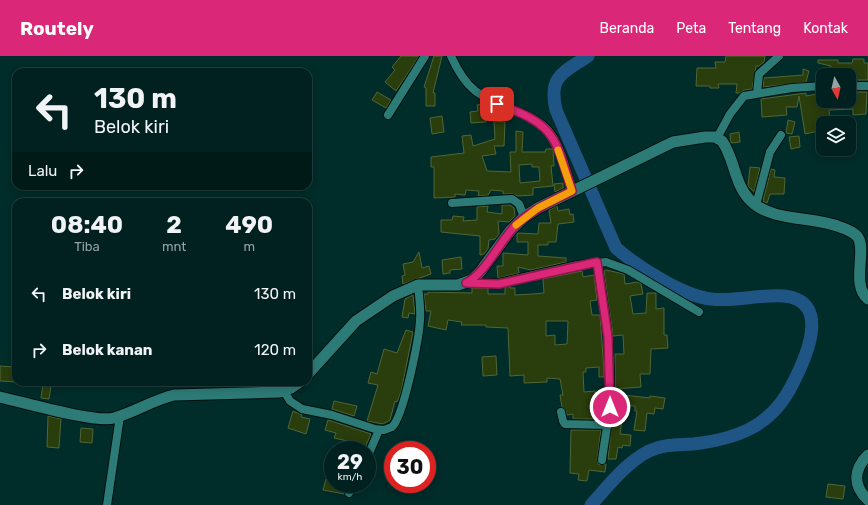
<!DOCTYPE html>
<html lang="id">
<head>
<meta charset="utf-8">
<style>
  :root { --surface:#00211f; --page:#0e2e2c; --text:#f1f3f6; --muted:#95a3a4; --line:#223e3d; --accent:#db2777 }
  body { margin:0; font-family:Rubik,sans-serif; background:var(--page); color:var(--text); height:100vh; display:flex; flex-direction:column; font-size:15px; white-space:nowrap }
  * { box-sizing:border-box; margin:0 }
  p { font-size:13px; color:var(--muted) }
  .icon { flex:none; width:22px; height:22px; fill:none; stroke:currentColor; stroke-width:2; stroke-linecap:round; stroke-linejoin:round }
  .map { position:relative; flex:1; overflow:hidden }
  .sheet { position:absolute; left:12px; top:142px; width:300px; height:188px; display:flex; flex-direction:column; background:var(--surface); border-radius:12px; box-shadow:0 2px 10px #0003,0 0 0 1px var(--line) }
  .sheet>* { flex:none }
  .guide { position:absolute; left:12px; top:12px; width:300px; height:122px; border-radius:12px; box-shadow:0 2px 10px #0003,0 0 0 1px var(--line); background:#00211f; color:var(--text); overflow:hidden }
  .needle { width:26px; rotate:172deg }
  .controls { position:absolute; left:816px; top:12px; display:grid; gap:8px }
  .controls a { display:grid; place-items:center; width:40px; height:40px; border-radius:8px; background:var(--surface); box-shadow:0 2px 10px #0003,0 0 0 1px var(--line); font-size:20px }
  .speed { position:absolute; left:324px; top:385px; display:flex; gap:8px; font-size:20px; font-weight:700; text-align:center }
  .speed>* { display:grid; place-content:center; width:52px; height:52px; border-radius:50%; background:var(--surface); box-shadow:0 2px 10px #0003,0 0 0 1px var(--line); line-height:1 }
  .speed small { font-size:10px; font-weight:400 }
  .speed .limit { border:6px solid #d22; background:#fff; color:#111 }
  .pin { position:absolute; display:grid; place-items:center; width:34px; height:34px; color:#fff; margin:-17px; border-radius:8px; box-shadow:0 2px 6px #0006 }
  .me { position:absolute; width:44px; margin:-22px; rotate:0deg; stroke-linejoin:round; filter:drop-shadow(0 0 3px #0008) }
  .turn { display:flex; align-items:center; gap:14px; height:84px; padding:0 16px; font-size:18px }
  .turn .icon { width:52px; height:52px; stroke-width:2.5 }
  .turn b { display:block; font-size:28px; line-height:34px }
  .then { display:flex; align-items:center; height:38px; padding:0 16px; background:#0003; gap:8px; font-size:15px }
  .eta { display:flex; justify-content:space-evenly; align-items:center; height:68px; text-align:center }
  .eta b { font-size:24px; font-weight:700; line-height:28px }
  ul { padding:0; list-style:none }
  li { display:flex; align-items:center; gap:12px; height:56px; padding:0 16px }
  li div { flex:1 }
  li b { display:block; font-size:15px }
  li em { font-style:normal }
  header { display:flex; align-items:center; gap:24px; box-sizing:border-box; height:56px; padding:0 20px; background:var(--accent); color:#fff }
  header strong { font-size:19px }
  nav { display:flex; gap:22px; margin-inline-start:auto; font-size:14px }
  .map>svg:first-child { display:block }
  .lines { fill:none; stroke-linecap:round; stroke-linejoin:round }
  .river { stroke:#1f5584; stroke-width:13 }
  .building { fill:#2a3d0c; stroke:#506636; fill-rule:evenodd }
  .minor-casing { stroke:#001210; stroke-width:10 }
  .tertiary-casing { stroke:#001210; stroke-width:13 }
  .minor { stroke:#2d7b76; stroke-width:8 }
  .tertiary { stroke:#2d7b76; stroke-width:11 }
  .route-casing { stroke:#8e194d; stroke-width:10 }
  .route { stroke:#db2777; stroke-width:7 }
  .slow { stroke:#f59e0b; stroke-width:7 }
</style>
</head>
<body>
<header>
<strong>Routely</strong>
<nav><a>Beranda</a><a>Peta</a><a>Tentang</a><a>Kontak</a></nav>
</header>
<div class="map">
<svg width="868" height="449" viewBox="0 0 868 449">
  <rect width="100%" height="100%" fill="#002c29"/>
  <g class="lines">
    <path class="river" d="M 588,0 C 563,17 548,20 556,54 L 616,192 C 638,211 683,240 711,243 C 735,246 759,238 784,240 C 833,245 805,304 792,329 C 771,371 736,383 693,388 C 681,389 668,388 657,392 C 632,399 608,430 591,449"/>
  </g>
  <path class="building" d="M 401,0 L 419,0 L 396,35 L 385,26 L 395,14 L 392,11 Z
    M 434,0 L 442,0 L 433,37 L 435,37 L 435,50 L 426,50 L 426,32 L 424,31 Z
    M 726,0 L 765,0 L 764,6 L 759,10 L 756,10 L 752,33 L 745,34 L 739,37 L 736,37 L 737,28 L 718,28 L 719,32 L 710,32 L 710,30 L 696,30 L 697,12 L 716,12 L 715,6 L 725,6 Z
    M 853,3 L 864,3 L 864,7 L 868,7 L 868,24 L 849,24 L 849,19 L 823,19 L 823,12 L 831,11 L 831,10 L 818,7 L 818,4 L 838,4 L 838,7 L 852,7 Z
    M 803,13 L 809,15 L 806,26 L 763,31 L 764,22 L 803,19 Z
    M 377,36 L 391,44 L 386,52 L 372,44 Z
    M 849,36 L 867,36 L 866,58 L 853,59 L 853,53 L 829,54 L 830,67 L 822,67 L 823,74 L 805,78 L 799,40 L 797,51 L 786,51 L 787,59 L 762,61 L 761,43 L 806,37 L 806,40 L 823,37 L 823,45 L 849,46 Z
    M 484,48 L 486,66 L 471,67 L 470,56 L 478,55 L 477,49 Z
    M 442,60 L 444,76 L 432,78 L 430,62 Z
    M 788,64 L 795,66 L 792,78 L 786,77 Z
    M 494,65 L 505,66 L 504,90 L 494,90 L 496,98 L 482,100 L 487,115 L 511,116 L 510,96 L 516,96 L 516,75 L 523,76 L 522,96 L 545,96 L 546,93 L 553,93 L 554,110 L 551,110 L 553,130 L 533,132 L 533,139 L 518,140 L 512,138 L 503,138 L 503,135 L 491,134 L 488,139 L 478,140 L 479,135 L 466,134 L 465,139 L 455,138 L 455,141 L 434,142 L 434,111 L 431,111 L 431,101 L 464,97 L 462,80 L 471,79 L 473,90 L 495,83 ZM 532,108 L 532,111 L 539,111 L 540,125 L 520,127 L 519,109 Z
    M 739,76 L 740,86 L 731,87 L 730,78 Z
    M 799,80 L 800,91 L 791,93 L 789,81 Z
    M 750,111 L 760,112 L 754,136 L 748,130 Z
    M 771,113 L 775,114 L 774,121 L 785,122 L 784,138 L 770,138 L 767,147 L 763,145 Z
    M 563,127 L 563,132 L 555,136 L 554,128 Z
    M 502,149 L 510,149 L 514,152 L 515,160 L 509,166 L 498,165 L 499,178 L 495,183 L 489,184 L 488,193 L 484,198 L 480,199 L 480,180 L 441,176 L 441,164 L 452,164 L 453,160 L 464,161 L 463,165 L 477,164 L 477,151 L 488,150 L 487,156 L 502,158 Z
    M 557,150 L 558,155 L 569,153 L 570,159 L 573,158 L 574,166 L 558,168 L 556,186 L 548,186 L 548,189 L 538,189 L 538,200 L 566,202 L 566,206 L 531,214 L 518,211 L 519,217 L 498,222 L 497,210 L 503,210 L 503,197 L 528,199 L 528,186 L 517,186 L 517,178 L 518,177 L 538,178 L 539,167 L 551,167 L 549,154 Z
    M 419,196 L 422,212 L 429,210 L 431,218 L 403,228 L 402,220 L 405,219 L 403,208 L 413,206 Z
    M 461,201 L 462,213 L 450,214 L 450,217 L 443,218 L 442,204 Z
    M 606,214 L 624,218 L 625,228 L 638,226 L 641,228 L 643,238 L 630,240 L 633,258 L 646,257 L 647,237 L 656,237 L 656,253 L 664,252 L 664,279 L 667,279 L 668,292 L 651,293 L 650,318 L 640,318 L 641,331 L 615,333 L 615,298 L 624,298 L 623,279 L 613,280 L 604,215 Z
    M 582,215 L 583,221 L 594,219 L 597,244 L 590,245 L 592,259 L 600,259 L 604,315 L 604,321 L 599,321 L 599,311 L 586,312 L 586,316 L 583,316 L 584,336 L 595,335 L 595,340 L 604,341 L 602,363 L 573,363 L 573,358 L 567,359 L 565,353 L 562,351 L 560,339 L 563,339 L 560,323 L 547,322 L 547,326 L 524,327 L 524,319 L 510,320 L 508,272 L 486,271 L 486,269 L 461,269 L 462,266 L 448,264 L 446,274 L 428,270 L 431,255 L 426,255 L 424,238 L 428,238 L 428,236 L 472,237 L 472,232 L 488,232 L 488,238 L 505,238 L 505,231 L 510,230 L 510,232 L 515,232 L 515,239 L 533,238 L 544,237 L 543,223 ZM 546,265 L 568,265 L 567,288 L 555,289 L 555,279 L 546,280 Z
    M 413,239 L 415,258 L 409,257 L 408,262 L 402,261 L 405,243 Z
    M 406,274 L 413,276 L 401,336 L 397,346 L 395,345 L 390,364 L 383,368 L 367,365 L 378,329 L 368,327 L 371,316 L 377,318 L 384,293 L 397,297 Z
    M 496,300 L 497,319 L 483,320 L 482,301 Z
    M 0,310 L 16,311 L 16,326 L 0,325 Z
    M 43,328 L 51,330 L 49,343 L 41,342 Z
    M 615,338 L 650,342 L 650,340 L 665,342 L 663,353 L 655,352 L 654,358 L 647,357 L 645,375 L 634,374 L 637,355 L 635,355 L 635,350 L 624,349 L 620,378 L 631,379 L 630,390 L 623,389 L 622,392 L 618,391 L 616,403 L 608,403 Z
    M 334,345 L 357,350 L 354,360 L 332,353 Z
    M 293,355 L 302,359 L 301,361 L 310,363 L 306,378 L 288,372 Z
    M 48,360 L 61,363 L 59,392 L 47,391 Z
    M 328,364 L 371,378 L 364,394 L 360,393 L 361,388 L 334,382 L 336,377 L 325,374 Z
    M 81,372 L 93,373 L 92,387 L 80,386 Z
    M 571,374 L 601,374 L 597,404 L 599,409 L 606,408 L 605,416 L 589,414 L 587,425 L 578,424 L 579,418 L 570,417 Z
    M 326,423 L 333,425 L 333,428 L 348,428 L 344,438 L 323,434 Z
    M 828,428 L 845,430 L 843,443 L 826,441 Z"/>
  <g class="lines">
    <g class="minor-casing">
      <path id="minor" d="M 451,0 C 469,40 484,41 521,57 C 530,61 540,66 547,73 C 561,89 566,115 572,135
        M 849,30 L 868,30
        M 757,37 L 759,18 L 779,0
        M 388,59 L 425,0
        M 717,82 L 730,58 L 744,40 L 792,32 L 823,30
        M 452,147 L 512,143 L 519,148 L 524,161
        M 756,149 L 770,96 L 781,79
        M 597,206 C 605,254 613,303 609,352 C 608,370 604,387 602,404
        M 466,227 L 499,227 L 578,209 L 606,206 L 628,214 L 699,256
        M 284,335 L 290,345 L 302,353 L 332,359 L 375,373 L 384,374 L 392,371 C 404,360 419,282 420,264 C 421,252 419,241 418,229
        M 561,356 L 563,365 L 565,368 L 607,369
        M 367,402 L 379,374
        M 349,437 L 354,428
        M 107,449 L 120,360"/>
    </g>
    <g class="tertiary-casing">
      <path id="tertiary" d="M 308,318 L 356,265 L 393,240 L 418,229 L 458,229 L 472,224 L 480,216 L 510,175 L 524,161 L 538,152 L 673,86 L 705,81 L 715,81 L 722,85 C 735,103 734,129 751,145 C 772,166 813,160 840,171 C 846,173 852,175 857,180 C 868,193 850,228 868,243
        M 0,341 C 23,346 94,367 114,362 C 135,356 153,344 174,339 L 279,336 L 291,332 L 300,326
        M 868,399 C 854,413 852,429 868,444"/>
    </g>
    <use href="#minor" class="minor"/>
    <use href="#tertiary" class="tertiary"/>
  </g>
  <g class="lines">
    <g class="route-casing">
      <path id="route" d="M 497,48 C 555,68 555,80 572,135 C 553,145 532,153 516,169 C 500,185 485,218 466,227 L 499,228 L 597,206 L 608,281 L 610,351"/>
    </g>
    <use href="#route" class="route"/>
    <path class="slow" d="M 516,169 L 538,152 L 572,135 L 558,94"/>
  </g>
</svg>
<div class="controls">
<a><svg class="needle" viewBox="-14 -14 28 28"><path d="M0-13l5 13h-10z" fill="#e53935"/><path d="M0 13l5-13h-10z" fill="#95a3a4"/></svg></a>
<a><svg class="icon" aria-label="layers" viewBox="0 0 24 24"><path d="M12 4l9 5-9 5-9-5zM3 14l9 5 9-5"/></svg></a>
</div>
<div class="speed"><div>29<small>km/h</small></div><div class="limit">30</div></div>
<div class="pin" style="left:497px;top:48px;background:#d93025"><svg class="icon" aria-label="arrive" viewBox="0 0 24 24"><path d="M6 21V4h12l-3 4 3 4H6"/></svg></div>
<svg class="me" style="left:610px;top:351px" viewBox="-20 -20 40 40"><circle r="17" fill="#db2777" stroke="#fff" stroke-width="3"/><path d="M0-11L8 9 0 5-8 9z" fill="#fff"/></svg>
<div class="guide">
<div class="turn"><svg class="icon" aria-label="left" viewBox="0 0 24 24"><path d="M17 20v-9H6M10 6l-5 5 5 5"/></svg><div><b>130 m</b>Belok kiri</div></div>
<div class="then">Lalu<svg class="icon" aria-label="right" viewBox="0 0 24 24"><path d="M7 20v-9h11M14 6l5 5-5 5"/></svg></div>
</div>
<section class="sheet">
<div class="eta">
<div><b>08:40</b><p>Tiba</p></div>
<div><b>2</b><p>mnt</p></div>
<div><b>490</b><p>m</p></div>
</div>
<ul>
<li><svg class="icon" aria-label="left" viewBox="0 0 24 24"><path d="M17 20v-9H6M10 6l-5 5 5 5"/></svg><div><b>Belok kiri</b></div><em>130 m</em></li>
<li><svg class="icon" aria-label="right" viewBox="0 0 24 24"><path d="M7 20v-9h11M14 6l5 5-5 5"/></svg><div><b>Belok kanan</b></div><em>120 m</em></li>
</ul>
</section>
</div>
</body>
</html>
